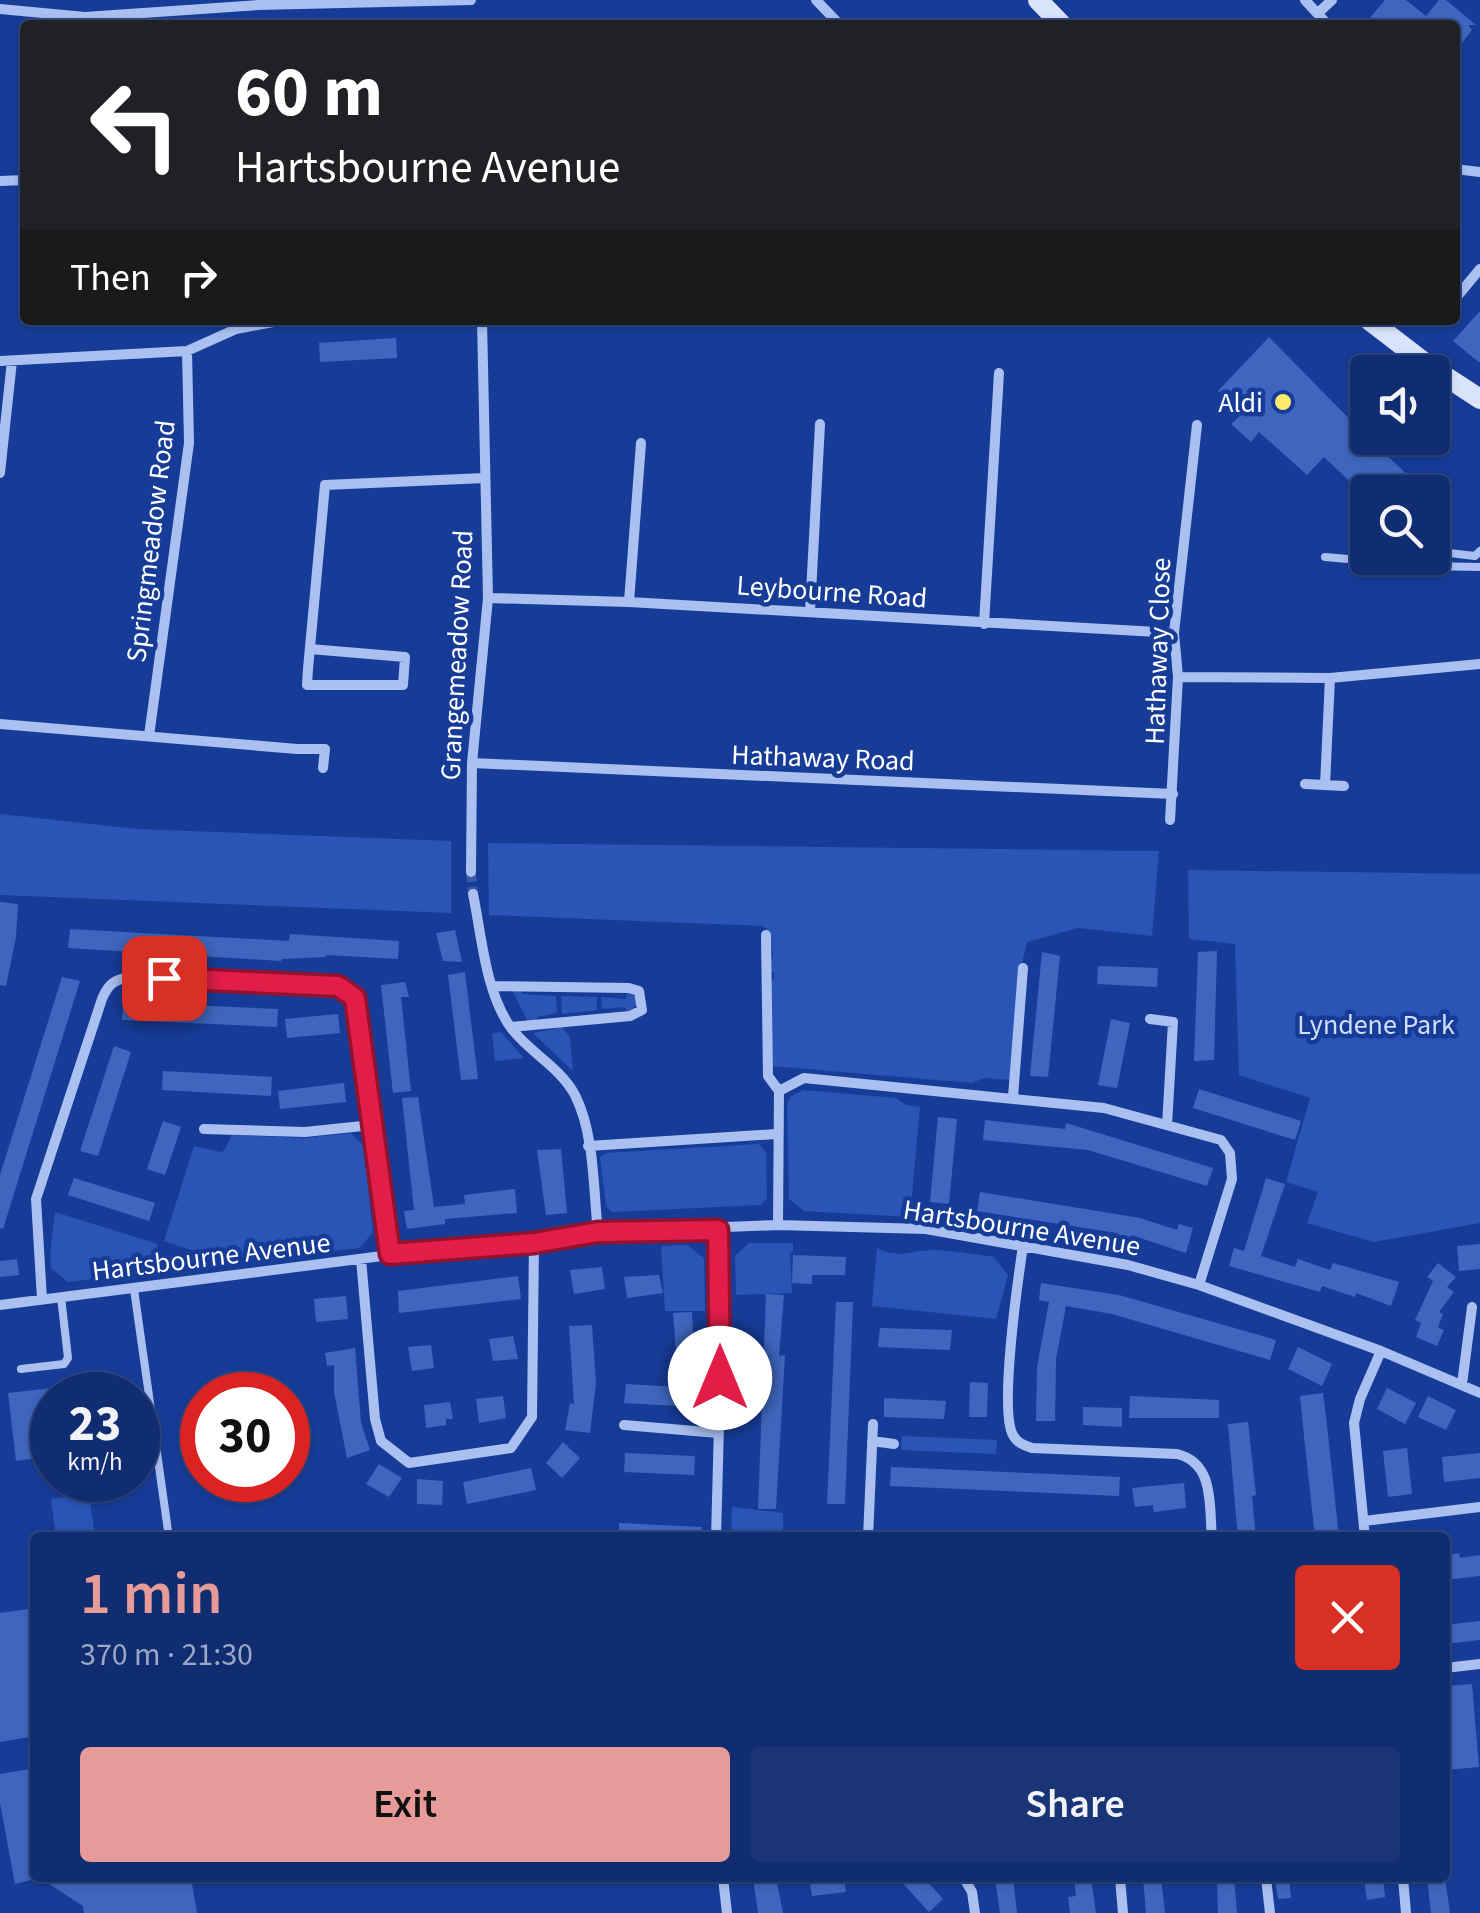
<!DOCTYPE html>
<html lang="en">
<head>
<meta charset="utf-8">
<style>
  :root { --surface:#112d72; --page:#1a3577; --text:#f1f3f6; --muted:#9ca8c4; --line:#304984; --accent:#e69b98 }
  body { margin:0; font-family:"Source Sans 3",sans-serif; background:var(--page); color:var(--text); height:100vh; display:flex; flex-direction:column; font-size:38px; white-space:nowrap }
  * { box-sizing:border-box; margin:0 }
  p { font-size:32px; color:var(--muted) }
  .icon { flex:none; width:55px; height:55px; fill:none; stroke:currentColor; stroke-width:2; stroke-linecap:round; stroke-linejoin:round }
  .map { position:relative; flex:1; overflow:hidden }
  .panel { position:absolute; left:30px; top:1532px; width:1420px; height:350px; display:flex; flex-direction:column; background:var(--surface); border-radius:10px; box-shadow:0 2px 8px #0004,0 0 0 2px var(--line) }
  .panel>* { flex:none }
  .guide { position:absolute; left:20px; top:20px; width:1440px; height:305px; border-radius:10px; box-shadow:0 2px 8px #0004,0 0 0 2px var(--line); background:#202124; color:#fff; overflow:hidden }
  .buttons { position:absolute; left:1350px; top:355px; display:grid; gap:20px }
  .buttons a { display:grid; place-items:center; width:100px; height:100px; border-radius:10px; background:var(--surface); box-shadow:0 2px 8px #0004,0 0 0 2px var(--line); font-size:50px }
  .speed { position:absolute; left:30px; top:1372px; display:flex; gap:20px; font-size:50px; font-weight:700; text-align:center }
  .speed>* { display:grid; place-content:center; width:130px; height:130px; border-radius:50%; background:var(--surface); box-shadow:0 2px 8px #0004,0 0 0 2px var(--line); line-height:1 }
  .speed small { font-size:25px; font-weight:400 }
  .speed .limit { border:15px solid #d22; background:#fff; color:#111 }
  .pin { position:absolute; display:grid; place-items:center; width:85px; height:85px; color:#fff; margin:-42px; border-radius:20px; box-shadow:0 5px 15px #0006 }
  .me { position:absolute; width:110px; margin:-55px; rotate:0deg; stroke-linejoin:round; filter:drop-shadow(0 0 8px #0008) }
  .turn { display:flex; align-items:center; gap:35px; height:210px; padding:0 50px; font-size:45px }
  .turn .icon { width:130px; height:130px; stroke-width:2.5 }
  .turn b { display:block; font-size:70px; line-height:85px }
  .then { display:flex; align-items:center; height:95px; padding:0 50px; background:#0003; gap:20px; font-size:38px }
  .round { display:grid; place-items:center; flex:none; width:105px; height:105px; border-radius:10px; background:var(--page) }
  .overview { display:flex; align-items:center; justify-content:space-between; height:170px; padding:0 50px }
  h1 { font-size:60px; font-weight:600; line-height:75px; color:var(--accent) }
  .button { display:flex; gap:20px; margin-top:auto; padding:20px 50px }
  .button a { flex:1; height:115px; border-radius:10px; background:var(--accent); color:#111; font-size:40px; font-weight:600; line-height:115px; text-align:center }
  .button a+a { background:var(--page); color:var(--text) }
  .map>svg:first-child { display:block }
  .green { fill:#2a55b6 }
  .building { fill:#3f66bf }
  .lines { fill:none; stroke-linecap:round; stroke-linejoin:round }
  .street-tunnel { stroke:#3a59a7; stroke-width:10; stroke-dasharray:10 5; stroke-linecap:butt }
  .lane { stroke:#aac0f1; stroke-width:8 }
  .street { stroke:#aac0f1; stroke-width:10 }
  .secondary { stroke:#d9e3fc; stroke-width:20 }
  .route-casing { stroke:#92132f; stroke-width:25 }
  .route { stroke:#e11d48; stroke-width:18 }
  .poi-dot { fill:#ffea6b; stroke:#173c98; stroke-width:4 }
  .labels { text-anchor:middle; stroke-width:9; stroke-linejoin:round; paint-order:stroke }
  .poi-label { font-size:28px; fill:#fff; stroke:#173c98; text-anchor:end }
  .street-label { font-size:28px; fill:#fff; stroke:#173c98 }
  .park-label { font-size:28px; fill:#d2dffc; stroke:#173c98 }
</style>
</head>
<body>
<div class="map">
<svg width="1480" height="1913" viewBox="0 0 1480 1913">
  <rect width="100%" height="100%" fill="#173c98"/>
  <path class="green" d="M 0,814 L 137,829 L 451,841 L 451,913 L 0,895 Z
    M 488,843 L 1159,851 L 1152,936 L 1078,928 L 1027,942 L 1021,968 L 1011,1080 L 984,1078 L 972,1083 L 770,1066 L 769,981 L 774,980 L 774,972 L 769,972 L 773,954 L 770,932 L 763,926 L 489,915 Z
    M 1188,870 L 1480,874 L 1480,1223 L 1374,1242 L 1307,1223 L 1318,1192 L 1286,1182 L 1310,1098 L 1239,1075 L 1235,944 L 1189,939 Z
    M 522,988 L 522,994 L 556,996 L 557,1013 L 537,1017 L 537,1023 L 528,1022 L 512,990 Z
    M 627,992 L 635,996 L 637,1005 L 627,1012 L 625,1007 L 602,1009 L 601,997 L 626,999 Z
    M 561,996 L 597,997 L 597,1010 L 562,1014 Z
    M 562,1027 L 570,1037 L 573,1071 L 533,1033 Z
    M 501,1032 L 524,1058 L 495,1061 L 492,1033 Z
    M 803,1090 L 896,1098 L 906,1105 L 920,1107 L 910,1217 L 804,1211 L 789,1199 L 787,1104 L 791,1096 Z
    M 351,1133 L 363,1145 L 373,1232 L 360,1248 L 230,1263 L 164,1241 L 194,1146 L 220,1152 L 224,1151 L 232,1135 L 304,1138 Z
    M 759,1144 L 766,1152 L 767,1198 L 761,1205 L 612,1212 L 606,1206 L 600,1157 L 606,1153 Z
    M 55,1212 L 158,1244 L 149,1272 L 68,1282 L 51,1268 C 49,1249 53,1232 55,1212 Z
    M 749,1243 L 793,1243 L 793,1252 L 790,1253 L 792,1293 L 736,1295 L 735,1256 Z
    M 687,1245 L 704,1258 L 705,1311 L 665,1311 L 661,1246 Z
    M 877,1248 C 900,1260 914,1249 935,1250 C 954,1251 974,1254 994,1257 L 1008,1275 L 996,1319 L 872,1306 Z
    M 902,1436 L 997,1440 L 996,1454 L 901,1450 Z
    M 89,1493 L 95,1537 L 56,1537 L 51,1499 Z
    M 732,1507 L 783,1513 L 783,1537 L 731,1537 Z"/>
  <path class="building" d="M 1385,0 L 1406,0 L 1426,16 L 1439,0 L 1446,0 L 1476,25 L 1468,25 L 1472,30 L 1455,52 L 1455,25 L 1376,25 L 1369,19 Z
    M 1480,311 L 1480,363 L 1453,341 Z
    M 1269,337 L 1368,438 L 1426,492 L 1361,492 L 1324,457 L 1307,475 L 1259,432 L 1251,442 L 1231,424 L 1243,413 L 1218,391 Z
    M 396,338 L 397,358 L 320,362 L 319,343 Z
    M 0,902 L 18,904 L 16,937 L 6,986 L 0,985 Z
    M 70,929 L 289,941 L 290,934 L 399,941 L 398,959 L 326,955 L 326,957 L 282,959 L 281,961 L 68,948 Z
    M 455,930 L 462,962 L 443,961 L 436,933 Z
    M 1217,951 L 1214,1060 L 1194,1061 L 1198,952 Z
    M 1042,952 L 1060,956 L 1048,1077 L 1030,1076 Z
    M 1098,966 L 1158,968 L 1157,987 L 1097,984 Z
    M 465,972 L 478,1079 L 461,1080 L 448,975 Z
    M 62,977 L 80,981 L 3,1229 L 0,1228 L 0,1175 Z
    M 405,982 L 409,997 L 401,997 L 411,1091 L 393,1093 L 381,985 Z
    M 123,1002 L 278,1009 L 277,1027 L 122,1020 Z
    M 338,1014 L 340,1033 L 287,1038 L 285,1019 Z
    M 1111,1019 L 1130,1023 L 1117,1088 L 1098,1085 Z
    M 114,1046 L 131,1052 L 98,1156 L 80,1151 Z
    M 163,1071 L 272,1077 L 271,1096 L 162,1090 Z
    M 344,1083 L 346,1102 L 280,1109 L 278,1091 Z
    M 1199,1089 L 1301,1121 L 1295,1140 L 1193,1108 Z
    M 418,1097 L 434,1207 L 465,1204 L 464,1195 L 515,1189 L 517,1213 L 445,1219 L 445,1224 L 407,1229 L 404,1211 L 414,1210 L 402,1098 Z
    M 938,1117 L 957,1119 L 949,1204 L 930,1202 Z
    M 985,1120 L 1065,1129 L 1066,1123 L 1213,1168 L 1207,1186 L 1088,1150 L 983,1140 Z
    M 163,1121 L 181,1127 L 165,1175 L 147,1169 Z
    M 561,1149 L 567,1213 L 546,1215 L 537,1150 Z
    M 74,1178 L 155,1203 L 149,1221 L 68,1195 Z
    M 1266,1178 L 1285,1184 L 1261,1256 L 1295,1267 L 1298,1259 L 1330,1270 L 1333,1263 L 1399,1282 L 1391,1306 L 1356,1293 L 1355,1297 L 1322,1286 L 1320,1292 L 1229,1266 L 1234,1248 L 1244,1251 Z
    M 980,1192 L 1140,1218 L 1177,1230 L 1179,1224 L 1193,1228 L 1186,1253 L 1131,1235 L 1130,1237 L 1116,1236 L 1117,1233 L 977,1211 Z
    M 1480,1244 L 1480,1269 L 1459,1271 L 1457,1246 Z
    M 793,1255 L 846,1257 L 845,1275 L 812,1275 L 812,1284 L 792,1283 Z
    M 17,1259 L 19,1275 L 0,1277 L 0,1261 Z
    M 1438,1263 L 1456,1277 L 1447,1287 L 1454,1292 L 1439,1312 L 1443,1314 L 1438,1327 L 1444,1330 L 1437,1346 L 1416,1337 L 1421,1323 L 1415,1320 L 1433,1281 L 1427,1277 Z
    M 602,1267 L 605,1289 L 574,1294 L 570,1270 Z
    M 659,1275 L 663,1293 L 627,1298 L 624,1277 Z
    M 518,1276 L 521,1299 L 399,1313 L 398,1291 Z
    M 1041,1283 L 1119,1295 L 1276,1340 L 1270,1360 L 1112,1314 L 1066,1306 L 1056,1359 L 1055,1421 L 1036,1421 L 1037,1367 L 1049,1302 L 1039,1300 Z
    M 766,1294 L 784,1295 L 779,1356 L 785,1355 L 776,1509 L 758,1509 Z
    M 346,1296 L 348,1319 L 316,1322 L 314,1299 Z
    M 836,1302 L 853,1302 L 845,1504 L 827,1504 Z
    M 692,1312 L 694,1351 L 676,1352 L 673,1313 Z
    M 592,1325 L 596,1383 L 590,1433 L 565,1430 L 570,1403 L 574,1404 L 569,1326 Z
    M 880,1328 L 952,1330 L 950,1350 L 878,1347 Z
    M 513,1336 L 518,1359 L 493,1361 L 489,1339 Z
    M 431,1345 L 434,1368 L 412,1371 L 408,1347 Z
    M 1298,1347 L 1332,1364 L 1322,1386 L 1288,1369 Z
    M 355,1348 L 361,1423 L 370,1450 L 347,1458 L 334,1392 L 334,1365 L 327,1366 L 325,1353 Z
    M 970,1382 L 988,1383 L 987,1417 L 969,1417 Z
    M 626,1384 L 697,1388 L 696,1407 L 624,1403 Z
    M 52,1388 L 52,1456 L 16,1461 L 8,1393 Z
    M 1387,1388 L 1416,1403 L 1405,1424 L 1377,1409 Z
    M 1323,1393 L 1327,1425 L 1339,1538 L 1315,1538 L 1304,1436 L 1300,1396 Z
    M 503,1396 L 506,1418 L 479,1423 L 476,1399 Z
    M 1130,1396 L 1219,1400 L 1219,1418 L 1129,1418 Z
    M 1428,1396 L 1456,1410 L 1446,1430 L 1418,1417 Z
    M 884,1398 L 946,1401 L 944,1419 L 884,1417 Z
    M 450,1402 L 453,1419 L 446,1419 L 446,1425 L 426,1428 L 424,1405 Z
    M 1083,1407 L 1122,1408 L 1122,1427 L 1083,1425 Z
    M 1248,1422 L 1256,1495 L 1252,1496 L 1256,1538 L 1238,1538 L 1228,1424 Z
    M 563,1442 L 580,1458 L 562,1478 L 546,1463 Z
    M 1407,1448 L 1412,1494 L 1388,1497 L 1383,1451 Z
    M 625,1453 L 695,1456 L 694,1475 L 624,1472 Z
    M 1480,1453 L 1480,1478 L 1444,1482 L 1442,1457 Z
    M 379,1464 L 402,1478 L 389,1497 L 366,1484 Z
    M 891,1467 L 1120,1477 L 1119,1496 L 890,1486 Z
    M 531,1468 L 536,1490 L 467,1504 L 463,1482 Z
    M 417,1479 L 443,1481 L 442,1505 L 417,1504 Z
    M 1184,1483 L 1186,1508 L 1154,1512 L 1153,1505 L 1135,1507 L 1132,1488 Z
    M 619,1523 L 702,1527 L 701,1538 L 619,1538 Z
    M 1459,1553 L 1460,1558 L 1480,1555 L 1480,1576 L 1445,1580 L 1445,1556 Z
    M 35,1608 L 35,1736 L 0,1742 L 0,1613 Z
    M 1480,1621 L 1480,1640 L 1445,1644 L 1445,1625 Z
    M 1472,1684 L 1479,1767 L 1445,1770 L 1445,1686 Z
    M 35,1768 L 35,1879 L 15,1884 L 0,1803 L 0,1774 Z
    M 40,1878 L 191,1878 L 197,1913 L 84,1913 L 83,1906 Z
    M 753,1878 L 776,1878 L 783,1913 L 758,1913 Z
    M 809,1878 L 844,1878 L 846,1892 L 812,1896 Z
    M 898,1878 L 924,1878 L 943,1899 L 929,1912 Z
    M 995,1878 L 1013,1878 L 1017,1913 L 1000,1913 Z
    M 1074,1878 L 1091,1878 L 1096,1913 L 1070,1913 L 1068,1897 L 1076,1896 Z
    M 1143,1878 L 1161,1878 L 1165,1913 L 1146,1913 Z
    M 1217,1878 L 1234,1878 L 1237,1913 L 1218,1913 Z
    M 1275,1878 L 1289,1878 L 1291,1898 L 1278,1899 Z
    M 1364,1878 L 1383,1878 L 1385,1897 L 1367,1900 Z
    M 1427,1878 L 1445,1878 L 1450,1913 L 1431,1913 Z"/>
  <g class="lines">
    <path class="street-tunnel" d="M 471,872 L 473,894"/>
    <path class="lane" d="M 872,321 L 881,320
      M 1432,551 L 1475,556 L 1480,551
      M 1325,557 L 1428,566 L 1480,567
      M 134,1289 L 169,1538
      M 21,1369 L 64,1364 L 68,1358 L 61,1297"/>
    <path class="street" d="M 816,0 L 840,25
      M 1305,0 L 1328,25
      M 0,9 L 85,17 L 258,5 L 471,0
      M 1318,13 L 1332,0
      M 1455,169 L 1480,172
      M 0,181 L 25,180
      M 1455,299 L 1480,269
      M 0,361 L 187,351 L 236,329 L 284,320
      M 0,473 L 12,361
      M 488,598 L 629,602 L 1174,633
      M 629,602 L 641,443
      M 810,612 L 820,424
      M 984,624 L 999,373
      M 310,649 L 405,657 L 403,685 L 307,685 L 308,669 L 325,485 L 485,478
      M 1178,677 L 1330,678 L 1480,664
      M 0,724 L 297,749 L 325,749 L 323,768
      M 149,736 L 189,443 L 187,351
      M 472,763 L 1173,794
      M 1305,784 L 1344,786
      M 1325,785 L 1330,678
      M 1170,820 L 1178,677 L 1174,633 L 1197,425
      M 471,872 L 472,763 L 488,598 L 482,320
      M 473,894 C 482,937 485,991 511,1028 C 530,1053 560,1067 575,1095 C 595,1135 593,1189 598,1232
      M 766,935 L 768,1076 L 779,1091
      M 492,986 L 629,988 L 639,991 L 642,1010 L 630,1016 L 511,1027
      M 1150,1019 L 1173,1022 L 1167,1125
      M 1013,1097 L 1023,968
      M 204,1129 L 305,1132 L 372,1125
      M 588,1146 L 776,1134
      M 778,1225 L 779,1091 L 804,1078 L 1104,1108 L 1221,1140 L 1230,1153 L 1232,1179 L 1199,1285
      M 1023,1246 C 1018,1279 999,1411 1013,1435 C 1017,1443 1024,1445 1032,1448 L 1177,1454 C 1215,1463 1209,1506 1212,1538
      M 361,1259 L 375,1419 L 381,1441 L 409,1463 L 511,1448 L 532,1417 L 534,1243
      M 42,1299 L 36,1199 L 102,999 C 108,985 113,980 129,977 L 338,986 L 355,998 L 359,1009 L 390,1255
      M 0,1305 L 390,1255 L 534,1243 L 598,1232 L 778,1225 L 926,1229 L 1128,1265 L 1199,1285 L 1381,1351 L 1480,1393
      M 1462,1384 L 1472,1307
      M 624,1425 L 718,1433
      M 872,1441 L 894,1444
      M 1364,1521 L 1480,1507
      M 716,1538 L 721,1350 L 718,1230
      M 868,1538 L 873,1424
      M 1365,1538 L 1354,1423 L 1360,1399 L 1381,1351
      M 1445,1668 L 1480,1664
      M 723,1878 L 727,1913
      M 964,1878 L 972,1892 L 975,1913
      M 1120,1878 L 1123,1913
      M 1266,1878 L 1270,1913
      M 1403,1878 L 1406,1913"/>
    <path class="secondary" d="M 1038,0 L 1062,25
      M 1369,320 L 1425,363 L 1480,399"/>
  </g>
  <g class="lines">
    <g class="route-casing">
      <path id="route" d="M 164,978 L 338,986 L 355,998 L 390,1254 L 534,1243 L 598,1232 L 718,1230 L 720,1378"/>
    </g>
    <use href="#route" class="route"/>
  </g>
  <circle class="poi-dot" cx="1283" cy="402" r="10"/>
  <g class="labels">
    <g class="poi-label">
      <text x="1263" y="412">Aldi</text>
    </g>
    <g class="street-label">
      <text transform="translate(150 541) rotate(-83)" y="10">Springmeadow Road</text>
      <text transform="translate(832 591) rotate(4)" y="10">Leybourne Road</text>
      <text transform="translate(1157 651) rotate(-88)" y="10">Hathaway Close</text>
      <text transform="translate(456 655) rotate(-87)" y="10">Grangemeadow Road</text>
      <text transform="translate(823 757) rotate(2)" y="10">Hathaway Road</text>
      <text transform="translate(1022 1227) rotate(9)" y="10">Hartsbourne Avenue</text>
      <text transform="translate(211 1256) rotate(-7)" y="10">Hartsbourne Avenue</text>
    </g>
    <g class="park-label">
      <text x="1376" y="1034">Lyndene Park</text>
    </g>
  </g>
</svg>
<div class="buttons">
<a><svg class="icon" aria-label="sound" viewBox="0 0 24 24"><path d="M4 9h4l5-4v14l-5-4H4zM17 9q2 3 0 6"/></svg></a>
<a><svg class="icon" aria-label="search" viewBox="0 0 24 24"><circle cx="10" cy="10" r="6"/><path d="M15 15l6 6"/></svg></a>
</div>
<div class="speed"><div>23<small>km/h</small></div><div class="limit">30</div></div>
<div class="pin" style="left:164px;top:978px;background:#d93025"><svg class="icon" aria-label="arrive" viewBox="0 0 24 24"><path d="M6 21V4h12l-3 4 3 4H6"/></svg></div>
<svg class="me" style="left:720px;top:1378px" viewBox="-20 -20 40 40"><circle r="19" fill="#fff"/><path d="M0-13L10 11 0 6-10 11z" fill="#e11d48"/></svg>
<div class="guide">
<div class="turn"><svg class="icon" aria-label="left" viewBox="0 0 24 24"><path d="M17 20v-9H6M10 6l-5 5 5 5"/></svg><div><b>60 m</b>Hartsbourne Avenue</div></div>
<div class="then">Then<svg class="icon" aria-label="right" viewBox="0 0 24 24"><path d="M7 20v-9h11M14 6l5 5-5 5"/></svg></div>
</div>
<section class="panel">
<div class="overview"><div><h1>1 min</h1><p>370 m · 21:30</p></div><a class="round" style="background:#d93025;color:#fff"><svg class="icon" aria-label="close" viewBox="0 0 24 24"><path d="M6 6l12 12M18 6L6 18"/></svg></a></div>
<div class="button"><a>Exit</a><a>Share</a></div>
</section>
</div>
</body>
</html>
